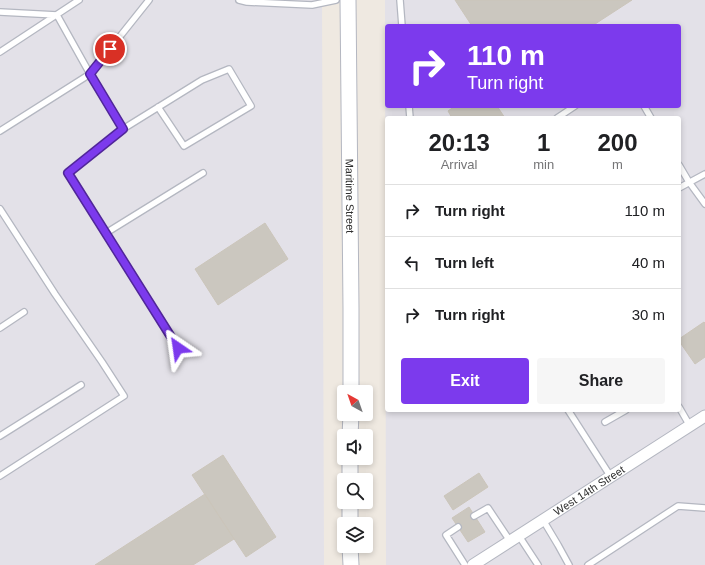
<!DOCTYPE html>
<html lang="en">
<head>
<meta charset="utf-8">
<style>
  :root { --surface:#fff; --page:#f6f6f6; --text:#202124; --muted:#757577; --line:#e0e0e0; --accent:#7c3aed }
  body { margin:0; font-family:Helvetica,sans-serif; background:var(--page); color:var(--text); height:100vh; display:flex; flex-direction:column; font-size:15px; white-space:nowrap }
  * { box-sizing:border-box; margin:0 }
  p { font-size:13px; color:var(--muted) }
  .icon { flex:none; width:22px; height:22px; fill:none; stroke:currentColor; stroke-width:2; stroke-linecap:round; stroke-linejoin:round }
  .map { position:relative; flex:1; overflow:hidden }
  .drawer { position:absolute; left:385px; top:116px; width:296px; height:296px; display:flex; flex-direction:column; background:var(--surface); border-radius:4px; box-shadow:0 2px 6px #0003 }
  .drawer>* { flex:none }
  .banner { position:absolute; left:385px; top:24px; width:296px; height:84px; border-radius:4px; box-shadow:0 2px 6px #0003; background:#7c3aed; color:#fff; overflow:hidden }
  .needle { width:26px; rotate:320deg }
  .controls { position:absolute; left:337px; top:385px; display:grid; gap:8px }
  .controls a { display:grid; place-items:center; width:36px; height:36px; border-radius:4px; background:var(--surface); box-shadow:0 2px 6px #0003; font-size:20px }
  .pin { position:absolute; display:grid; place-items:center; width:34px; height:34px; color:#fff; margin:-17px; border:2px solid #fff; border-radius:50%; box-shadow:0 1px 4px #0007 }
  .me { position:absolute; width:44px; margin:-22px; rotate:328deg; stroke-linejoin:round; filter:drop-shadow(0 0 3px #0008) }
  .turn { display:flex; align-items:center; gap:14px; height:84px; padding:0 16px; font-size:18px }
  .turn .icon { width:52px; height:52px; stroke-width:2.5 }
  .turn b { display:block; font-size:28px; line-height:34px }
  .eta { display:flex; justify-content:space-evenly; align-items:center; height:68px; text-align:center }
  .eta b { font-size:24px; font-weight:700; line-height:28px }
  .action { display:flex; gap:8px; margin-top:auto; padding:8px 16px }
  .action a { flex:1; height:46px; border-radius:4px; background:var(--accent); color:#fff; font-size:16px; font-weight:700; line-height:46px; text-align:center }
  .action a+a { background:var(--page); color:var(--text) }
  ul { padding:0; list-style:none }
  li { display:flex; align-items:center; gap:12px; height:52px; padding:0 16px; border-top:1px solid var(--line) }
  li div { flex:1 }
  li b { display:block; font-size:15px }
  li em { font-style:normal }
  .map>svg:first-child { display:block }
  .industrial { fill:#e3e1e8; fill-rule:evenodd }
  .building { fill:#cbc7bf; stroke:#cbc5ba }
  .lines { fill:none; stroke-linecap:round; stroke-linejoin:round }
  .service-casing { stroke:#b4b7c1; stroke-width:8 }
  .minor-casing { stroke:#b4b7c1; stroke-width:13 }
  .secondary-casing { stroke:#b4b7c1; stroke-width:17 }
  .service { stroke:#fff; stroke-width:5.5 }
  .minor { stroke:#fff; stroke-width:11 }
  .secondary { stroke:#fff; stroke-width:15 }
  .route-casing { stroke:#51269a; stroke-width:10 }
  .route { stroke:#7c3aed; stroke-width:7 }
  .labels { text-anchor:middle; stroke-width:3; stroke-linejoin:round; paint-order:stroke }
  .street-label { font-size:11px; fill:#2e2e2e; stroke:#fff }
</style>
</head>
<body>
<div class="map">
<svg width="705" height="565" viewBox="0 0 705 565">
  <rect width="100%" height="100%" fill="#efe9e1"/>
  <path class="industrial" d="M 0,0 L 322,0 L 324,565 L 0,565 Z
    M 385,0 L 705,0 L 705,565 L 386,565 ZM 387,26 L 679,26 L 679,106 L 387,106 ZM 387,118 L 679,118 L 679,410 L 387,410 Z"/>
  <path class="building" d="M 455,0 L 632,0 L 592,26 L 472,26 Z
    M 455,106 L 497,106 L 505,118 L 452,118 L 448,111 Z
    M 265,223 L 288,259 L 218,305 L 195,269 Z
    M 704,322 L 705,323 L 705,357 L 695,364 L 679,341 L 679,339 Z
    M 223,455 L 276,537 L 246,557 L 192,475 Z
    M 479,473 L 488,487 L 453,510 L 444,496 Z
    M 205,494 L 234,539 L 193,565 L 95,565 Z
    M 469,507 L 485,532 L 468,542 L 452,518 Z"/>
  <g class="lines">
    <g class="service-casing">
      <path id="service" d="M 239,0 L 247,2 L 312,5 L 336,0
        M 400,0 L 402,26
        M 0,12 L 57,15 L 90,74 L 123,129 L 68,173 L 178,348
        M 0,52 L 79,0
        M 409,106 L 410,118
        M 644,106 L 651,118
        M 557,118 L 575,106
        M 123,129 L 202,80 L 229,69 L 251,106 L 184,146 L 158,107
        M 0,131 L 90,74 L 149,0
        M 679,165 L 689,182 L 705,204
        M 679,188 L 705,174
        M 0,209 L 55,294 L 102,362 L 124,396 L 0,476
        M 106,233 L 203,173
        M 0,328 L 24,312
        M 679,407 L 690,426
        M 568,410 L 611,477
        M 605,422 L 626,410
        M 0,436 L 81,385
        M 474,516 L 488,508 L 510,541
        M 543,520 L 558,545 L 569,565
        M 458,527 L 446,535 L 465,565
        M 519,536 L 538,565
        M 588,565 L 678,506 L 705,508"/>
    </g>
    <g class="minor-casing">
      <g id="minor">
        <path id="s1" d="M 473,565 L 705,416"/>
      </g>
    </g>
    <g class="secondary-casing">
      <g id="secondary">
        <path id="s2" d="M 348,0 L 351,308 L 351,392"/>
        <path d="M 350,436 L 351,414"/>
        <path d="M 350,458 L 350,480"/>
        <path d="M 350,502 L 350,524"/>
        <path d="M 350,546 L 351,565"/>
      </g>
    </g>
    <use href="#service" class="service"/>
    <use href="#minor" class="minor"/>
    <use href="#secondary" class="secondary"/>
  </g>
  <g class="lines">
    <g class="route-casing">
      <path id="route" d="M 110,49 L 90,74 L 123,129 L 68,173 L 178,348"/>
    </g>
    <use href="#route" class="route"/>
  </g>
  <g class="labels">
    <g class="street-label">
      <text dy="4" stroke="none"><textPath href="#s2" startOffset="196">Maritime Street</textPath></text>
      <text dy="4" stroke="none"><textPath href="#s1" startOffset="138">West 14th Street</textPath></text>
    </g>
  </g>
</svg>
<div class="controls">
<a><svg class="needle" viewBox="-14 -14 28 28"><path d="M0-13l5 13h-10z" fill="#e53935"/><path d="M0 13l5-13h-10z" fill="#757577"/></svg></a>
<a><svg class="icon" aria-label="sound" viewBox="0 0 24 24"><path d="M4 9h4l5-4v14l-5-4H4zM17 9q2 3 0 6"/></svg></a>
<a><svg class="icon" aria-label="search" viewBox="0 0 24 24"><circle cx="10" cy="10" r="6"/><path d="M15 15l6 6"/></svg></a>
<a><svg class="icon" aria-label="layers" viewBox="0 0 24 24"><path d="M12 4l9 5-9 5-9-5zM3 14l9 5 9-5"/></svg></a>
</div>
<div class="pin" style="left:110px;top:49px;background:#d93025"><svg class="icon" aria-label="arrive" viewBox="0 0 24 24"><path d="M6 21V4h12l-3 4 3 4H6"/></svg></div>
<svg class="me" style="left:178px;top:348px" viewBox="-20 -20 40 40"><path d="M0-17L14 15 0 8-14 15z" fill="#7c3aed" stroke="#fff" stroke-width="4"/></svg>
<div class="banner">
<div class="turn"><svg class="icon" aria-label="right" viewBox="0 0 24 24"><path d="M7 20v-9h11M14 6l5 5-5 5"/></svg><div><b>110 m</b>Turn right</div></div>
</div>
<section class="drawer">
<div class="eta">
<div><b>20:13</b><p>Arrival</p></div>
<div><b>1</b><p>min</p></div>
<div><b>200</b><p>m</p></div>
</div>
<ul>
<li><svg class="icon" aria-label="right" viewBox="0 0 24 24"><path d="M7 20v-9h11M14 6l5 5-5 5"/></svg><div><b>Turn right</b></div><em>110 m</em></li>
<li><svg class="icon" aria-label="left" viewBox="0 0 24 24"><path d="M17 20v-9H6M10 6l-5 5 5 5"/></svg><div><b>Turn left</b></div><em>40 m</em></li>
<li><svg class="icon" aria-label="right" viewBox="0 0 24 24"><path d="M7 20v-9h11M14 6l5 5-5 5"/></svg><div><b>Turn right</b></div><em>30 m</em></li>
</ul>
<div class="action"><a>Exit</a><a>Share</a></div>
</section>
</div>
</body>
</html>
